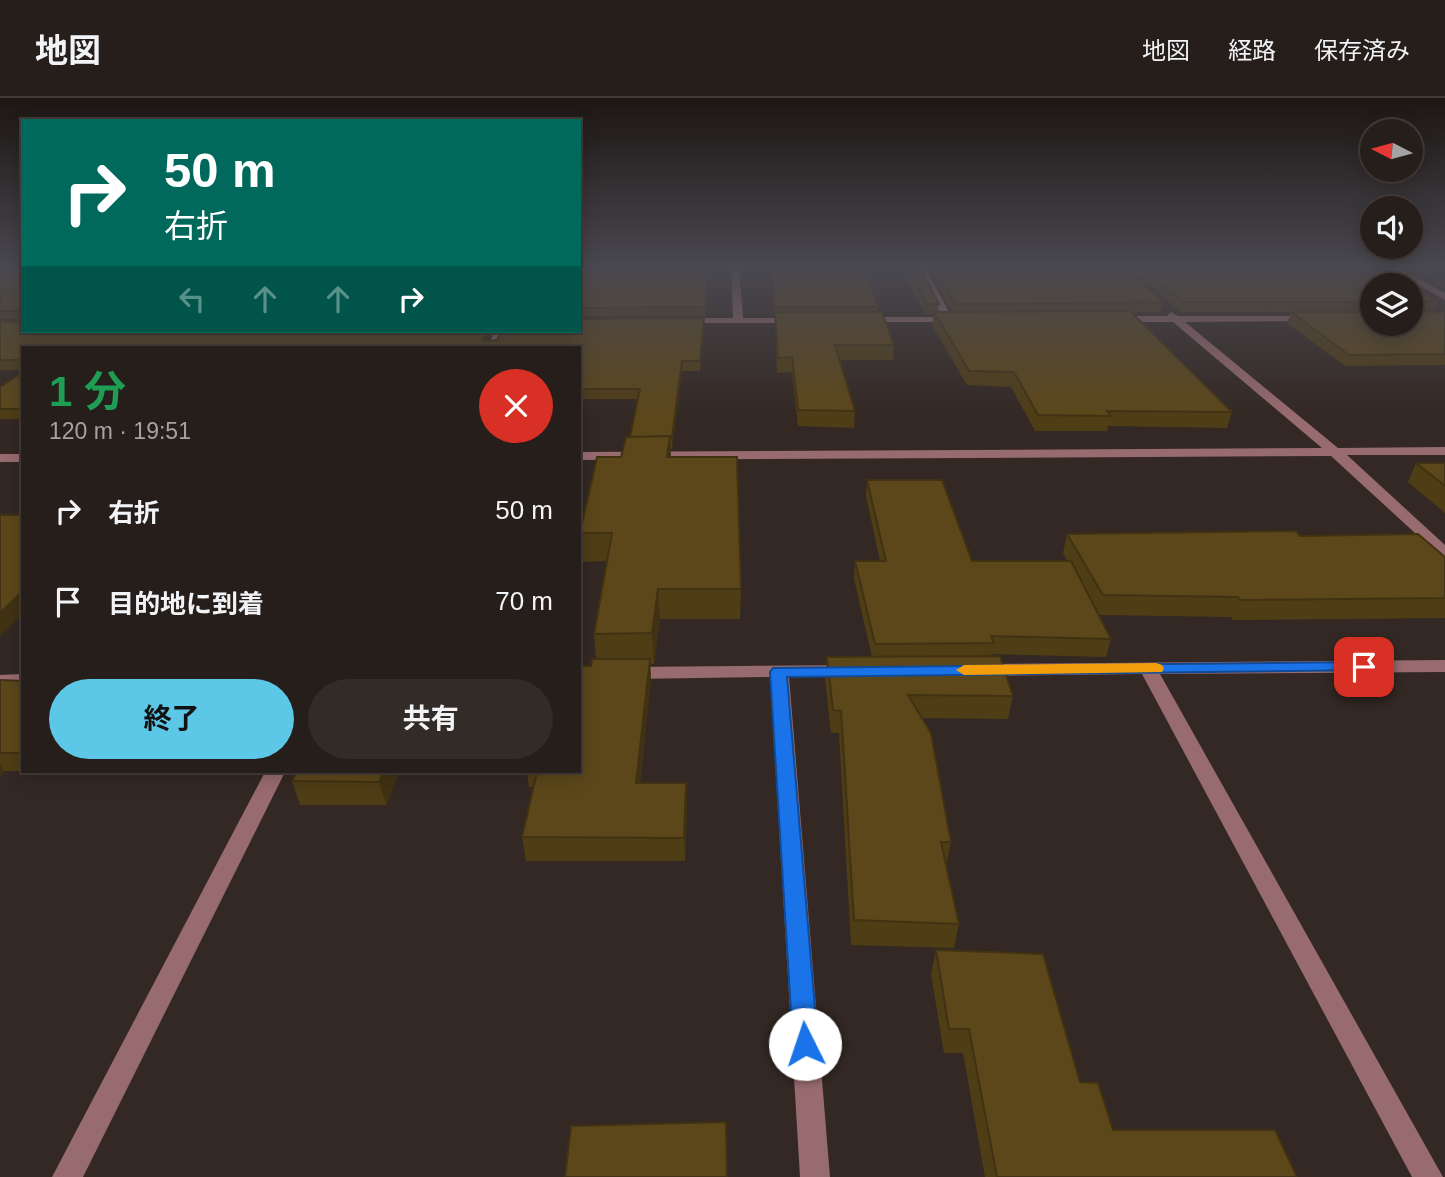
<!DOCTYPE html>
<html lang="ja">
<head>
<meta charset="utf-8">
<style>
  :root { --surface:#261e1a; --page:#322b27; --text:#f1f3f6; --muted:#a4a2a2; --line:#423c39; --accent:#5dc7e8 }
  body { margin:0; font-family:Helvetica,"Noto Sans JP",sans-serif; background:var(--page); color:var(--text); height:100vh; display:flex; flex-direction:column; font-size:26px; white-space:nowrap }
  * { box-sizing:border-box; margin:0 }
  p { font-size:23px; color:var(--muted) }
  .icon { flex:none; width:38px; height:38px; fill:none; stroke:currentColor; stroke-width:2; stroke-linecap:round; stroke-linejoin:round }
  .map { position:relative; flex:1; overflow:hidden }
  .sheet { position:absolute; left:21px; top:248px; width:560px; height:427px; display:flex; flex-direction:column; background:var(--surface); border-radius:0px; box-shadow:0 4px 18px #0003,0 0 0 2px var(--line) }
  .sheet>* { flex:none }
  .top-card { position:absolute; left:21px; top:21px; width:560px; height:214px; border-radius:0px; box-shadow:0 4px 18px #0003,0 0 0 2px var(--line); background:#00695c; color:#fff; overflow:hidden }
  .needle { width:46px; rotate:276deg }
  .buttons { position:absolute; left:1360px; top:21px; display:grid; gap:14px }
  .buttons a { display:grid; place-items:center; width:63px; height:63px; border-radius:50%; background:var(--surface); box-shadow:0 4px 18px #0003,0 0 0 2px var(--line); font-size:35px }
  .pin { position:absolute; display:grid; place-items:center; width:60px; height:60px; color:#fff; margin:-30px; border-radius:14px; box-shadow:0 4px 10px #0006 }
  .me { position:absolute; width:77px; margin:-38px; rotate:356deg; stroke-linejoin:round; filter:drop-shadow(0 0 5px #0008) }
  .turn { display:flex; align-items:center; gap:24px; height:147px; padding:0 28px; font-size:32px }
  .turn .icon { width:91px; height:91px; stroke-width:2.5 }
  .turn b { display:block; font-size:49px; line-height:60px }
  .lanes { display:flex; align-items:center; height:66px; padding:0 28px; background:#0003; justify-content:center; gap:35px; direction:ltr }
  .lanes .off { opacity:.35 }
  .round { display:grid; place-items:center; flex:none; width:74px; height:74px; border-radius:37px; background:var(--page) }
  .summary { display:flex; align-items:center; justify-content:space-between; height:119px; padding:0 28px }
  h1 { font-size:42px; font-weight:700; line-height:52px; color:#1e9e55 }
  .action { display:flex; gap:14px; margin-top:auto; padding:14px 28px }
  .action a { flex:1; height:80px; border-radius:42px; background:var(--accent); color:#111; font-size:28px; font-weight:700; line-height:80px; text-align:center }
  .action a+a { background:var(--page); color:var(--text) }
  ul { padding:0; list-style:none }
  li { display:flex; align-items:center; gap:21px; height:91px; padding:0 28px }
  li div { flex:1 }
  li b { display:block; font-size:26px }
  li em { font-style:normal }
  header { display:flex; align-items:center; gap:42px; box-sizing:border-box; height:98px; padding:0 35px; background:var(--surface); border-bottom:2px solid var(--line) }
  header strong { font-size:33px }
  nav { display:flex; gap:38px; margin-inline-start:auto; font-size:24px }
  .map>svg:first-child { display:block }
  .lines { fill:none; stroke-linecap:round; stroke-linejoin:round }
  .minor { fill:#986b6f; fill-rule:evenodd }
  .wall { fill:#4f3d16 }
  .shaded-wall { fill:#403212 }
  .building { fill:#5c471a; stroke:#403212; stroke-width:2 }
  .route { fill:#1a73e8; stroke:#114b97; stroke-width:2 }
  .slow { fill:#f59e0b }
</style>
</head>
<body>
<header>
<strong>地図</strong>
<nav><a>地図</a><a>経路</a><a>保存済み</a></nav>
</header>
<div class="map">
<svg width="1445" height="1079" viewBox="0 0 1445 1079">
  <rect width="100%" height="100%" fill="#332823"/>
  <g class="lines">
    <path class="minor" d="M 731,168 L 739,168 L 743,220 L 798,220 L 803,223 L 802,225 L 679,225 L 678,223 L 683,220 L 733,220 Z
      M 916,168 L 924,168 L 952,219 L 960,220 L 960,224 L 857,224 L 857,220 L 861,219 L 942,219 Z
      M 1384,168 L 1395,168 L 1445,195 L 1445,202 Z
      M 1171,214 L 1178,218 L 1316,218 L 1318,220 L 1313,223 L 1185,224 L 1338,350 L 1445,349 L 1445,357 L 1347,357 L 1445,447 L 1445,460 L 1440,458 L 1331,358 L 579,362 L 579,354 L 1322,350 L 1173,224 L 1117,224 L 1112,221 L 1117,218 L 1167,218 Z
      M 495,233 L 505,233 L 496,250 L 486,250 Z
      M 0,356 L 23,356 L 23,364 L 0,364 Z
      M 1445,562 L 1445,574 L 1160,576 L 1443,1079 L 1412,1079 L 1142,576 L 983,578 L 974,572 L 983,566 Z
      M 850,567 L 859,573 L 856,577 L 789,579 L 830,1079 L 800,1079 L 770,579 L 630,581 L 621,575 L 630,569 Z
      M 23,576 L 23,588 L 0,589 L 0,577 Z
      M 265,674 L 285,674 L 83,1079 L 52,1079 Z"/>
  </g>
  <path class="wall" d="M 0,168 L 23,168 L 23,233 L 492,233 L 488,243 L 704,229 L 700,273 L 682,273 L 672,351 L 670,351 L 671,359 L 741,491 L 740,521 L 660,521 L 654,566 L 650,566 L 651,583 L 640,685 L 686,685 L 687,709 L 685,763 L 526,763 L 522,739 L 533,689 L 529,689 L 527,674 L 579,674 L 591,568 L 596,561 L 594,536 L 607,463 L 582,464 L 580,435 L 621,359 L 630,339 L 638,301 L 579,301 L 579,250 L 23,250 L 23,272 L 0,272 L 0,223 L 19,224 L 20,221 L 0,221 Z
    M 579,168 L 608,168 L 603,178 L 708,185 L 705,218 L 579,218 Z
    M 771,168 L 863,168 L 878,209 L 877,214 L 894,247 L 893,262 L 840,262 L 855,313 L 854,330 L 798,328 L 792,274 L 777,275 L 775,217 L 774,217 Z
    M 899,168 L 919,168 L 939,206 L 938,214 L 952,214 L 927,168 L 1123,168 L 1164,204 L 1161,214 L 1132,215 L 1232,314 L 1227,330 L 1108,328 L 1107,333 L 1035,333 L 1011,289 L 967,287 L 932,227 L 934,216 L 926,216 Z
    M 1126,168 L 1376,168 L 1372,187 L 1372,226 L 1410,188 L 1438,203 L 1433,213 L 1445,214 L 1445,267 L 1345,268 L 1287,225 L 1291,214 L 1348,214 L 1181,214 Z
    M 23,274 L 23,321 L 0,321 L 0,289 Z
    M 1416,365 L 1445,365 L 1445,415 L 1408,384 Z
    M 867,382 L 972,463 L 1067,463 L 1063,455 L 1067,436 L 1300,438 L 1445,459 L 1445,520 L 1233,522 L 1231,519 L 1099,517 L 1111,541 L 1106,559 L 991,556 L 1013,598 L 1008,621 L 922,620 L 951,744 L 946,767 L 959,826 L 954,850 L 851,847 L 839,635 L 831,635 L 825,581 L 827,559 L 872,559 L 854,481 L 855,463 L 880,463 L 866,398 Z
    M 0,582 L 23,583 L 23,673 L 4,673 L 0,678 Z
    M 296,674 L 399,674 L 386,707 L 300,707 L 292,683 Z
    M 936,852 L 1080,984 L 1113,1032 L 1297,1079 L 985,1079 L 963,955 L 944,955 L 931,876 Z"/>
  <path class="shaded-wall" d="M 604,168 L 608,168 L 600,186 L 599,178 Z
    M 704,220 L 704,229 L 700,273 L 700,263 Z
    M 487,233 L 492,233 L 485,250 L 483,243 Z
    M 682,263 L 682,273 L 672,351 L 672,340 Z
    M 670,338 L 671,364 L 667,359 Z
    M 658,491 L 660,521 L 654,566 L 652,535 Z
    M 23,493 L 23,515 L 0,538 L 0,515 Z
    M 650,561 L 651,583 L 637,708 L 636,685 Z
    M 0,665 L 4,673 L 0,678 Z
    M 383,674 L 399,674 L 386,707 L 379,684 Z
    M 686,685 L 687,709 L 685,763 L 684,740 Z"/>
  <path class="building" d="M 0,168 L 23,168 L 23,233 L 487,233 L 483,243 L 497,242 L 501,233 L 579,233 L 579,221 L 704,220 L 700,263 L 682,263 L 672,340 L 670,340 L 670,338 L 630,339 L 640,291 L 579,291 L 579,250 L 23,250 L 23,262 L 0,262 L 0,223 L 19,224 L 22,215 L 19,213 L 0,213 Z
    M 579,168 L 604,168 L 599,178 L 708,177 L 705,209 L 579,210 Z
    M 772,168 L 863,168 L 878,209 L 774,209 Z
    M 905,168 L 919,168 L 939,206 L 927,206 Z
    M 934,168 L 1123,168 L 1164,204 L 955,206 Z
    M 1139,168 L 1376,168 L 1410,187 L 1372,187 L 1372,204 L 1184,204 Z
    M 1410,188 L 1438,203 L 1412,204 L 1412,213 L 1445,214 L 1445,256 L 1349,257 L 1291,214 L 1372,214 L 1372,226 L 1410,226 Z
    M 1130,213 L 1232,314 L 1107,313 L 1111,318 L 1038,317 L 1014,274 L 969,273 L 934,214 Z
    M 775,214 L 882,214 L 894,247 L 835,247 L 855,313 L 798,312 L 792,259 L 778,260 Z
    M 23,274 L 23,311 L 0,311 L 0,289 Z
    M 670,338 L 667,359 L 737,359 L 741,491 L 658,491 L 652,535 L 594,536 L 612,435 L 580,435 L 597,359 L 621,359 L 626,339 Z
    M 1416,365 L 1445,365 L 1445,388 Z
    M 867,382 L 942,382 L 972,463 L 1071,463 L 1111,541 L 991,538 L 994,545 L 875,546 L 855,463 L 886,463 Z
    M 0,417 L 23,417 L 23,493 L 0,515 Z
    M 1296,433 L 1300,438 L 1418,436 L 1445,459 L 1445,500 L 1240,502 L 1238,499 L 1103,497 L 1067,436 Z
    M 1000,558 L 1013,598 L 908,597 L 931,635 L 951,744 L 941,744 L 959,826 L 854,822 L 841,613 L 833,612 L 827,559 Z
    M 592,561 L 650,561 L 636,685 L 686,685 L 684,740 L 522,739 L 537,674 L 579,674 L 579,568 L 591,568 Z
    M 0,582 L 23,583 L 23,655 L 0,655 Z
    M 296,674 L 383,674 L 379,684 L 292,683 Z
    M 936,852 L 1043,856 L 1080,984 L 1098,985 L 1113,1032 L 1275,1032 L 1297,1079 L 997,1079 L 969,931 L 949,931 Z
    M 726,1024 L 727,1079 L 565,1079 L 571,1028 Z"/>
  <linearGradient id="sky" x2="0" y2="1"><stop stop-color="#1c1613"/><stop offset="0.53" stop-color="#4a4850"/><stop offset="1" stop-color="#4a4850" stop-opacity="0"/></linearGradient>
  <rect width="1445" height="319" fill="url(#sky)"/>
  <path class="route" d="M 1364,564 L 1370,565 L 1372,569 L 1370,572 L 787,579 L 818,946 L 814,954 L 805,957 L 797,954 L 793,946 L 770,574 L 773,570 Z"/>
  <path class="slow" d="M 1156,565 L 1162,567 L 1164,570 L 1162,574 L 964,577 L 956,572 L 964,567 Z"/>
</svg>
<div class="buttons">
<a><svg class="needle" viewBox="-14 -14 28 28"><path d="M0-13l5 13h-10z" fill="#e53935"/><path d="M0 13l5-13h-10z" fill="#a4a2a2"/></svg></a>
<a><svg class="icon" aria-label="sound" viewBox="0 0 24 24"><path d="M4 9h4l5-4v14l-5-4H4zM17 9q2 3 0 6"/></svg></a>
<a><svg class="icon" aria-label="layers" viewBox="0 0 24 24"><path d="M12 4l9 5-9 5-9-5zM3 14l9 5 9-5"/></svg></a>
</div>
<div class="pin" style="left:1364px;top:569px;background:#d93025"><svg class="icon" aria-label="arrive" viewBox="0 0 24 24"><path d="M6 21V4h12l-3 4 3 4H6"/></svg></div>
<svg class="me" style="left:805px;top:946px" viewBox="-20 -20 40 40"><circle r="19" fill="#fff"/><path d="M0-13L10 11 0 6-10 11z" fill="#1a73e8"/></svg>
<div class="top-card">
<div class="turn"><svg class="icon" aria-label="right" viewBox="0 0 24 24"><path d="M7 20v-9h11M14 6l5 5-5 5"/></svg><div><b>50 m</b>右折</div></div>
<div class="lanes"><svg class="icon off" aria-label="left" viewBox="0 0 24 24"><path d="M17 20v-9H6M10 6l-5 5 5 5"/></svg><svg class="icon off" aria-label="ahead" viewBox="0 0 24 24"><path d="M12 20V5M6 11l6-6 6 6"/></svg><svg class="icon off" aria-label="ahead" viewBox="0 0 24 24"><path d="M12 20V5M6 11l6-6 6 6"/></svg><svg class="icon" aria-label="right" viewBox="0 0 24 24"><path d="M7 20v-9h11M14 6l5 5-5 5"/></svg></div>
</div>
<section class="sheet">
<div class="summary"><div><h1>1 分</h1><p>120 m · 19:51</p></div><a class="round" style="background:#d93025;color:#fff"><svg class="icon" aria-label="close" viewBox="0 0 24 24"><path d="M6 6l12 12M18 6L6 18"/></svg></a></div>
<ul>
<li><svg class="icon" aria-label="right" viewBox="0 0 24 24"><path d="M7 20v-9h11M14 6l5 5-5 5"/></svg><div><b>右折</b></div><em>50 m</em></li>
<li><svg class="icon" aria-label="arrive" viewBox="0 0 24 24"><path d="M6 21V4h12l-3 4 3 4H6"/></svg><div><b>目的地に到着</b></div><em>70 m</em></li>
</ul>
<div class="action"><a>終了</a><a>共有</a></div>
</section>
</div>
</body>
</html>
